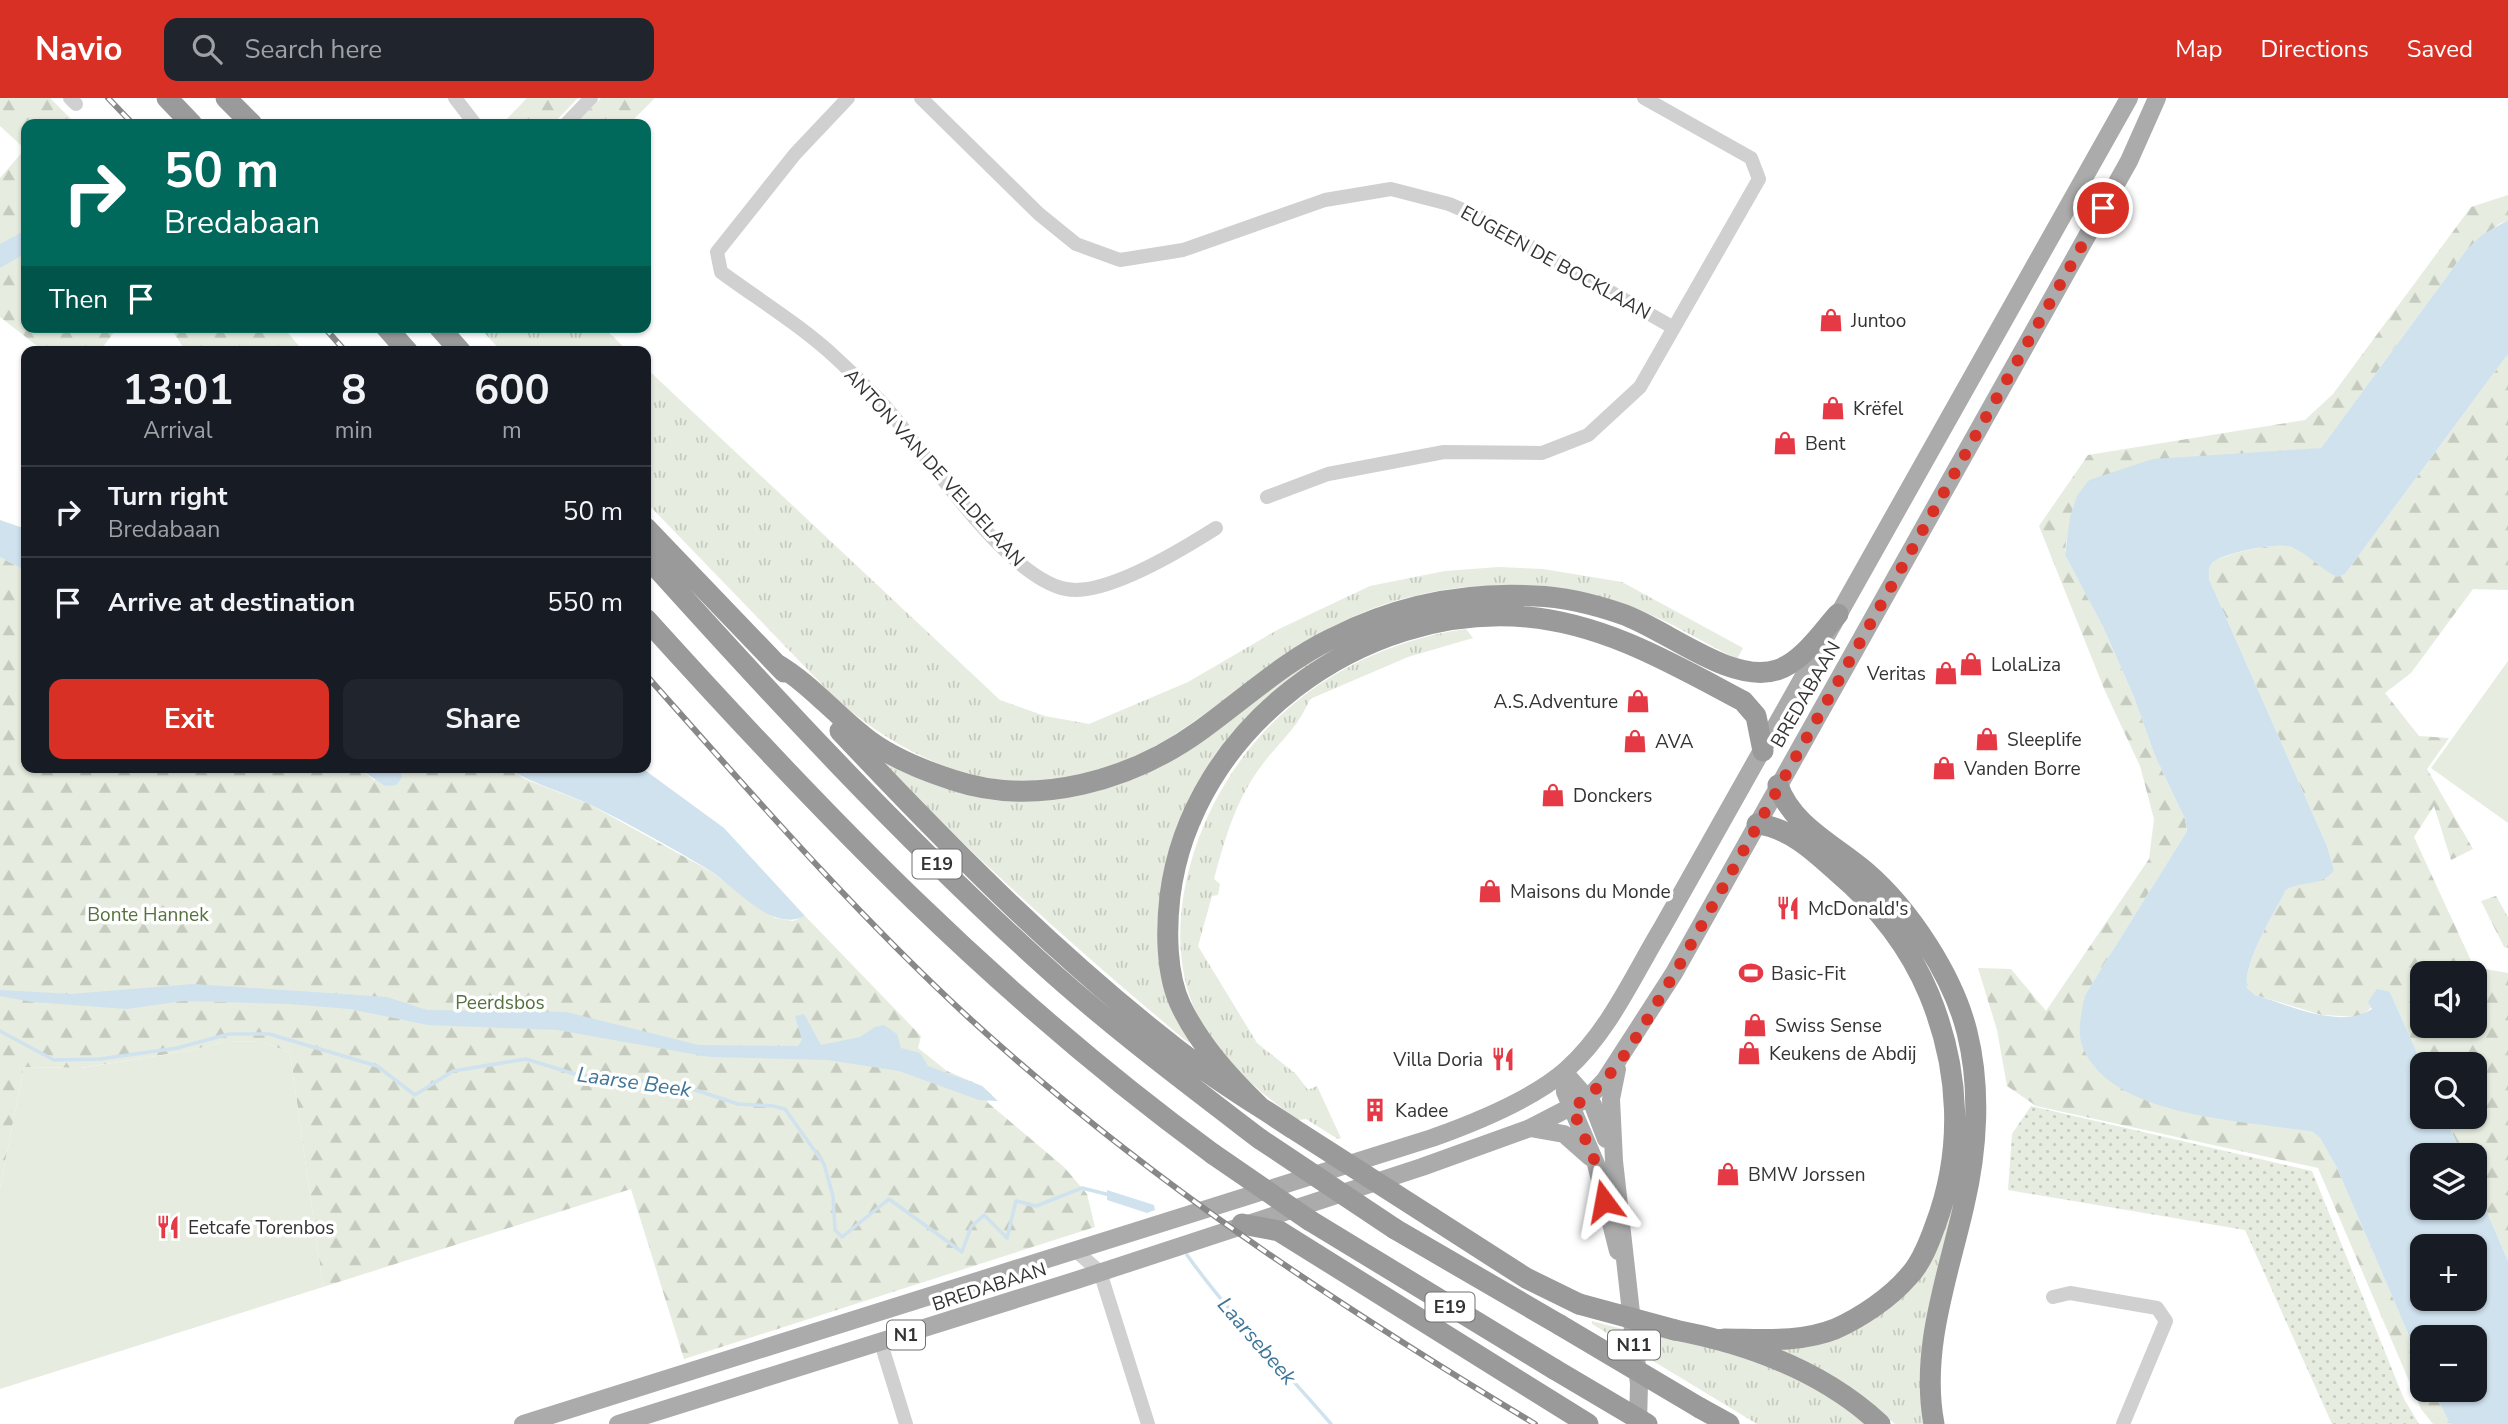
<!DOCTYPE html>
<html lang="en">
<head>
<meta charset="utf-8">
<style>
  :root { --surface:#171b24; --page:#20242c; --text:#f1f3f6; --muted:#9ea1a6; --line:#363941; --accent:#d93025 }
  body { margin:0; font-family:"Nunito Sans",sans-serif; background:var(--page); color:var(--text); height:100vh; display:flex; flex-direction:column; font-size:26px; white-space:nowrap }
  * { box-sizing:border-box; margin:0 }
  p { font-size:23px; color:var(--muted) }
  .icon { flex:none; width:38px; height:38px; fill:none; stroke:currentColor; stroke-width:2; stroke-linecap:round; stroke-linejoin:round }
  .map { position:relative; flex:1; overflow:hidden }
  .panel { position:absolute; left:21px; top:248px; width:630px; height:427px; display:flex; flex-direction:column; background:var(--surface); border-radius:14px; box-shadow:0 2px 5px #0004 }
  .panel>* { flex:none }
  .banner { position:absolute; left:21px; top:21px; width:630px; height:214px; border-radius:14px; box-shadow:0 2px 5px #0004; background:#00695c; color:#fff; overflow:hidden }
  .controls { position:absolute; left:2410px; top:863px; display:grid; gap:14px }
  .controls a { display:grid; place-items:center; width:77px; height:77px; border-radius:14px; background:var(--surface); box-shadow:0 2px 5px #0004; font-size:35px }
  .pin { position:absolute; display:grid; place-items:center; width:60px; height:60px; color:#fff; margin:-30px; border:4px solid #fff; border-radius:50%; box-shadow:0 2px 7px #0007 }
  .me { position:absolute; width:77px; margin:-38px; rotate:347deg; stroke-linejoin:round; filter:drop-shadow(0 0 5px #0008) }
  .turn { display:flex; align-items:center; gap:24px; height:147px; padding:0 28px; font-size:32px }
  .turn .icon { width:91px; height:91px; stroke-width:2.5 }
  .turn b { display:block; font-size:49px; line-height:60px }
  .then { display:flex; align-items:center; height:66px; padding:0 28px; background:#0003; gap:14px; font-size:26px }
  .eta { display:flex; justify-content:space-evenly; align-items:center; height:119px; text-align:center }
  .eta b { font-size:42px; font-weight:700; line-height:49px }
  .button { display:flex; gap:14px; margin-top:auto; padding:14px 28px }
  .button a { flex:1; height:80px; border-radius:14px; background:var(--accent); color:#fff; font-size:28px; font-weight:700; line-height:80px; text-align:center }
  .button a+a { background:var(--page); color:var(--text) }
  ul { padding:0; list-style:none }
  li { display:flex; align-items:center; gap:21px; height:91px; padding:0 28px; border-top:2px solid var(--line) }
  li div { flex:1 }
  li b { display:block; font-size:26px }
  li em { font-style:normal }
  header { display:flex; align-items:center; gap:42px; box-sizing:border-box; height:98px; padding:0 35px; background:var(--accent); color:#fff }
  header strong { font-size:33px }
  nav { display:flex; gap:38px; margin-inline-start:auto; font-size:24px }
  .search { width:490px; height:63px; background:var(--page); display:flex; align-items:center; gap:18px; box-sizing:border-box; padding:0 24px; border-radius:14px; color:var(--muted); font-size:26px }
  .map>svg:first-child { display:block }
  .grass { fill:url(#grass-tufts) }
  .forest { fill:url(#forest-firs); fill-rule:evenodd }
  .garden { fill:url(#garden-dots) }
  .pitch { fill:#e6ecdf }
  .water { fill:#cfe2ee; fill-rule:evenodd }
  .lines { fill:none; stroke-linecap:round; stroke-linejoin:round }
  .stream { stroke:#cfe2ee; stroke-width:3.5 }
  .minor { stroke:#d0d0d0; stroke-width:14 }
  .major { stroke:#ababab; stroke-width:18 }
  .highway { stroke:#9a9a9a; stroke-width:21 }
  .rail-casing { stroke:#888; stroke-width:6 }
  .rail { stroke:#fff; stroke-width:3.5; stroke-dasharray:10; stroke-linecap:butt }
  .highway-bridge { stroke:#9a9a9a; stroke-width:21 }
  .route { stroke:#d93025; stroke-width:12; stroke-dasharray:0 21.6 }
  .labels { text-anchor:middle; stroke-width:7; stroke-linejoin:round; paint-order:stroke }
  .shield { fill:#fff; stroke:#707070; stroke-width:2 }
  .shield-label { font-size:18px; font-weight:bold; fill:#333 }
  .street-label { font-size:19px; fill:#333; stroke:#fff }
  .poi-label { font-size:19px; fill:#333; stroke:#fff; text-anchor:start }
  .park-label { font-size:19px; fill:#56703f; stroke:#fff }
  .water-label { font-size:21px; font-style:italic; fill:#3f7597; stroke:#fff }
</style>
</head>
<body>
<header>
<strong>Navio</strong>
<div class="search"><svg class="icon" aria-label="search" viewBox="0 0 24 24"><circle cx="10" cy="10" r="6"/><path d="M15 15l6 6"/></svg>Search here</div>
<nav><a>Map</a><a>Directions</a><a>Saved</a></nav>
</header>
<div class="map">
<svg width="2508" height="1326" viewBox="0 0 2508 1326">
  <defs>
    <pattern id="grass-tufts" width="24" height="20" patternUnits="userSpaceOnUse" patternTransform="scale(1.75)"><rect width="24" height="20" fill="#e6ecdf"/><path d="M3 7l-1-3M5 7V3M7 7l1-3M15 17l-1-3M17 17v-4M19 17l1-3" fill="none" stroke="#c6cbc0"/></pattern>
    <pattern id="forest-firs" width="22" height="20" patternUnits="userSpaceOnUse" patternTransform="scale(1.75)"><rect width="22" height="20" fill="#e6ecdf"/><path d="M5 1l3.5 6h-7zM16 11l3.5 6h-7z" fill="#c6cbc0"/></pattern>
    <pattern id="garden-dots" width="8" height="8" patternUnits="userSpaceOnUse" patternTransform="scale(1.75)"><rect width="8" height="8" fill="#e6ecdf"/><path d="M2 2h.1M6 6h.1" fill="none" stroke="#c6cbc0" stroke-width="1.8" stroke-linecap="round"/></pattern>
  </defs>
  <rect width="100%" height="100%" fill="#fff"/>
  <path class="grass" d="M 479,229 L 603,229 L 629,254 L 502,254 Z
    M 646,270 L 1000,602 L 1045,618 L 1089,626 L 1188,584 L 1279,531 L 1370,488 L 1445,473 L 1499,469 L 1543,471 L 1622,484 L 1743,550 L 1737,561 C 1704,545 1671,524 1637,511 C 1563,482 1473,480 1398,502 C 1321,524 1262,575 1199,620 C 1071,712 955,702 837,602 L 646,404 Z
    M 1455,507 L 1425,521 L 1242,631 L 1162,815 L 1190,946 C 1081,856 976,761 877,660 L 926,680 L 1099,690 L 1367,530 Z
    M 1466,531 L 1473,540 L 1408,559 L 1310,601 C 1298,630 1280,643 1262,667 C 1236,701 1225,740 1214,781 L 1220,786 L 1218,797 L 1212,798 L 1198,848 L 1257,945 L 1296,976 L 1308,992 L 1317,988 L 1341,1040 L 1338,1041 L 1306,1021 L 1298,1022 C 1252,989 1203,947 1187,890 C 1175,845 1180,798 1194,754 C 1234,630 1339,549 1466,531 Z
    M 1968,1024 L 1928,1326 L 1895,1326 L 1873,1307 L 1774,1250 L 1905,1187 Z
    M 1592,1223 C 1655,1241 1729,1247 1789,1274 C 1818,1287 1845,1309 1871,1326 L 1757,1326 L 1592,1226 Z"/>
  <path class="forest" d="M 0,0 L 50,0 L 76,26 L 26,26 L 26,229 L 118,229 L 99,254 L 45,254 L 0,219 L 0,80 L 25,51 L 0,28 Z
    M 527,0 L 578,0 L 553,26 L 502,26 Z
    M 601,0 L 655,0 L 629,26 L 575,26 Z
    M 2508,97 L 2508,122 L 2499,126 L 2467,151 L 2321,350 L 2112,376 L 2089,382 L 2066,444 L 2065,457 L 2103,529 L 2134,599 L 2155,658 L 2185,721 L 2187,733 L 2085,897 L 2083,949 L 2095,968 L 2114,986 L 2168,1010 L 2313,1034 L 2320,1040 L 2337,1070 L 2422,1268 L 2422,1292 L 2433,1292 L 2450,1326 L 2433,1326 L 2421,1311 L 2318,1070 L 2036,1008 L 2007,988 L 1997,932 L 1978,870 L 2011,871 L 2046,913 L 2149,761 L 2154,721 L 2140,668 L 2105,593 L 2039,428 L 2088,357 L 2305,322 L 2333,296 L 2471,109 Z
    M 170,229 L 283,229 L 304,254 L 186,254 Z
    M 2508,256 L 2508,492 L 2473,491 L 2411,575 L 2385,595 L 2419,638 L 2449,640 L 2427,671 L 2473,751 L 2451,762 L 2434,708 L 2414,739 L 2474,869 L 2508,875 L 2508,1163 L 2475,1086 L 2474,1057 L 2462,1057 L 2445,1019 L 2474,1018 L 2474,966 L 2422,966 L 2390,894 L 2360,919 L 2322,917 L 2255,897 L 2247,890 C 2243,864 2274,816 2286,792 C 2303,781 2313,787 2334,772 L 2327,748 L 2209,481 C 2209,475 2208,469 2212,465 C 2221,456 2275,445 2287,448 C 2309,453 2320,476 2345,476 ZM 2422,875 L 2474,875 L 2474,928 L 2422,928 Z
    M 0,459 L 26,473 L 26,670 L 358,670 L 374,682 L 402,681 L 401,670 L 508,670 L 525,681 L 589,706 L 710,773 L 775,820 L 793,823 L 805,818 L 921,938 L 918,950 L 947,973 L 982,988 L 992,997 L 987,1004 L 1064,1069 L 1087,1096 L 1095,1129 L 684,1261 L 631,1091 L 323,1189 L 290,955 L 264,944 L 226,943 L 193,952 L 81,970 L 24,969 L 0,1090 Z
    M 2496,798 L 2508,819 L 2508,850 L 2504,849 L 2481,803 Z"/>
  <path class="garden" d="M 2031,1008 L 2312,1073 L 2404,1301 L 2419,1326 L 2332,1326 L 2245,1132 L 2008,1092 L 2012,1036 Z"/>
  <path class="pitch" d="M 2508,563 L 2508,725 L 2431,670 Z
    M 226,943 L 264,944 L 290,955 L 323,1189 L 0,1291 L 0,1090 L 24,969 L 82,970 L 193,952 Z"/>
  <path class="water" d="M 2508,122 L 2508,256 L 2345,476 L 2337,479 C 2321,471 2308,456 2291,449 C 2278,444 2222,455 2212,465 C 2208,470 2209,475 2209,481 L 2327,748 L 2334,772 C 2323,789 2301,782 2286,792 C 2274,816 2243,864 2247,890 L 2255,897 C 2289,907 2340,932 2372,911 L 2368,904 L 2377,891 L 2390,894 L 2422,966 L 2422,1018 L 2445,1019 L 2462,1057 L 2422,1057 L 2422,1110 L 2474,1110 L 2475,1086 L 2508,1163 L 2508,1326 L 2450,1326 L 2433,1292 L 2474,1292 L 2474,1239 L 2422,1239 L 2422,1268 L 2337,1070 L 2320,1040 L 2313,1034 C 2248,1022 2113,1021 2083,950 C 2076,933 2082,913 2085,897 L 2187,733 L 2185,721 L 2155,658 L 2134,599 L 2103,529 L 2065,457 L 2070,419 L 2077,398 L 2089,382 L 2153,361 L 2321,350 L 2467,151 L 2482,137 ZM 2422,1148 L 2474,1148 L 2474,1200 L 2422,1200 Z
    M 26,132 L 26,155 L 0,170 L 0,146 Z
    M 0,422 L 26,431 L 26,473 L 0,459 Z
    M 358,670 L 401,670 L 402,680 L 396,687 L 385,688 Z
    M 508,670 L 642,670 L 724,730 L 805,818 C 771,835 736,789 709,772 C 671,749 631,727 591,707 C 564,694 534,687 508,670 Z
    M 193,886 L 387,899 L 427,912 L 566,914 L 699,947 L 798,948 L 802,942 L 795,918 L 804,916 L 821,947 L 860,939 L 875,929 L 884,927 L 897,936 L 901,950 L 920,955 L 928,968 L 982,988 L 998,1003 L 979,1002 L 899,973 L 828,962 L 710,959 L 557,932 L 428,927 L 350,911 L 289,906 L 183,903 L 127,911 L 32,904 L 0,898 L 0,892 L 71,896 Z
    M 1107,1092 L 1154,1107 L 1155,1112 L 1147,1115 L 1107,1102 Z"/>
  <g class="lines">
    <path class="stream" d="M 0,933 L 54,962 L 100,961 L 177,950 L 229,936 L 269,936 L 377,968 L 415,997 L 453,973 L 526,961 L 578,977 L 680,987 L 738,1006 L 773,1008 L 785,1011 L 824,1066 L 833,1098 L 835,1132 L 842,1139 L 889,1101 L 962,1154 L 971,1129 L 984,1117 L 1007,1140 L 1016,1103 L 1036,1108 L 1082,1090 L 1110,1097
      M 1187,1157 C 1230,1217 1283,1270 1331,1326"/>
    <path class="minor" d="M 70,0 L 76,6
      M 455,0 L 475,26
      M 848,0 L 795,56 L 717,154 L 721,174 C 759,202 802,228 836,260 C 854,277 873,294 889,313 C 928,358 1007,480 1066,491 C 1105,499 1183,451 1216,430
      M 921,0 L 1039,116 L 1076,146 L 1120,162 L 1183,152 L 1325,102 L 1391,91 L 1449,106 L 1477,118 L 1674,230
      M 566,26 L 591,0
      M 1267,399 L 1328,376 L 1444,354 L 1542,355 L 1588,337 L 1640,289 L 1759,81 L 1751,60 L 1644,0
      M 1076,1153 L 1100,1174 L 1148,1326
      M 2053,1199 L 2070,1195 L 2157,1210 L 2166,1223 L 2123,1326
      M 884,1255 L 906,1326"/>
    <path class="major" d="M 1617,971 L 1611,1001 L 1614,1063 L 1639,1286 L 1638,1326
      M 1564,974 L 1565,994 L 1596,1066 L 1618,1153
      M 1564,974 L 1593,1007 L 1606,1041
      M 1530,1030 L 1564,1036 L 1590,1059
      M 523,1326 L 1432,1040 C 1474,1025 1532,1002 1566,972 C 1609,934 1633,878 1662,830 L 2129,0
      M 618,1326 L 1077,1182 L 1422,1069 L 1530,1030 L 1588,1000 L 1605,982 L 1674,875 L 2129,63 L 2157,0"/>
    <path class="highway" d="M 167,0 L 192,26
      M 226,0 L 252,26
      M 386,229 L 408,254
      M 439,229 L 461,254
      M 646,430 L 784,574
      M 646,458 C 771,597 899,735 1037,861 C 1107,925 1184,983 1260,1041
      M 646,521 C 824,718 997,898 1213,1056
      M 775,565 C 809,585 832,613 862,637 C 887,658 922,672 953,682 C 1036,710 1132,682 1201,632 C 1244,601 1285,563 1333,540 C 1396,508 1464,494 1535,498 C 1563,499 1596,507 1622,516 C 1666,531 1731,587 1777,572 C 1802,564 1821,535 1838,516
      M 840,633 C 953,753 1070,872 1203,971 C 1232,992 1262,1010 1292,1030
      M 1778,687 C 1791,727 1836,748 1866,774 C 1910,812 1953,878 1967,934 C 1981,990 1977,1052 1964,1107 C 1948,1178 1920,1252 1934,1326
      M 1259,1008 C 1228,978 1200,947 1181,908 C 1166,877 1166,832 1170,798 C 1191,630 1362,504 1527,519 C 1606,526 1675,567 1743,603 L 1756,618 L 1763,653
      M 1431,1119 L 1526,1180 L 1579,1206
      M 1309,1122 L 1554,1271
      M 1242,1126 L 1279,1133 L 1588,1326
      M 1395,1131 L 1560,1227
      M 1675,1232 C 1749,1246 1824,1274 1880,1326
      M 1724,1241 C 1760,1241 1800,1245 1835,1231 C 1860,1220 1890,1200 1908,1179 C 1921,1166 1929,1145 1935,1128 C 1964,1052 1960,971 1929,896 C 1909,848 1876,807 1837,774 C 1814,753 1788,729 1757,726
      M 1700,1310 L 1729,1326"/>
    <g class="rail-casing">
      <path id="rail" d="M 108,0 L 133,26
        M 324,229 L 346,254
        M 646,577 C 750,694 853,813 968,919 C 1144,1080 1331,1203 1535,1326"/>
    </g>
    <use href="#rail" class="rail"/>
    <path class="highway-bridge" d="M 1292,1030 L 1431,1119
      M 1260,1041 L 1395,1131
      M 1213,1056 L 1309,1122
      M 1579,1206 L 1675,1232
      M 1560,1227 L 1700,1310
      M 1554,1271 L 1647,1326"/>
  </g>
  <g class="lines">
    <path class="route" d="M 1604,1103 L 1596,1066 L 1572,1010 C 1619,980 1646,921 1675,875 L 2103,110"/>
  </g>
  <defs>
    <g id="shop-bare" transform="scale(1.89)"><path d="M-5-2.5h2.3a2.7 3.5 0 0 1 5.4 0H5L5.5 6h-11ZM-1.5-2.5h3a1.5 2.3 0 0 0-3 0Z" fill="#e63946" stroke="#fff" stroke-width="2.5" paint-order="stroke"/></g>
    <g id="restaurant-bare" transform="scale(1.89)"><path d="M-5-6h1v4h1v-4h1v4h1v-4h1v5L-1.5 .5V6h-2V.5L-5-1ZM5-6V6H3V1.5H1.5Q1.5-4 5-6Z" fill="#e63946" stroke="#fff" stroke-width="2.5" paint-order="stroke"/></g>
    <g id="stadium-bare" transform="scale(1.89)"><path d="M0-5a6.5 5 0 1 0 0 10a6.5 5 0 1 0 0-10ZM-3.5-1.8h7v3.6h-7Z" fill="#e63946" stroke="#fff" stroke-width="2.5" paint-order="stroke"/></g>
    <g id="building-bare" transform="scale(1.89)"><path d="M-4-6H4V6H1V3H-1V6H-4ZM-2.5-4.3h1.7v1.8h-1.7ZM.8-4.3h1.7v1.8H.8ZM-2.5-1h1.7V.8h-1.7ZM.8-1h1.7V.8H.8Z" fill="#e63946" stroke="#fff" stroke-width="2.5" paint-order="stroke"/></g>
  </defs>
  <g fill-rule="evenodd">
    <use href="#shop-bare" x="1831" y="222"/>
    <use href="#shop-bare" x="1833" y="310"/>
    <use href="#shop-bare" x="1785" y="345"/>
    <use href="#shop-bare" x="1971" y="566"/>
    <use href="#shop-bare" x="1946" y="575"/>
    <use href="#shop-bare" x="1638" y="603"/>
    <use href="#shop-bare" x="1987" y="641"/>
    <use href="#shop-bare" x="1635" y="643"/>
    <use href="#shop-bare" x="1944" y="670"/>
    <use href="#shop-bare" x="1553" y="697"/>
    <use href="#shop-bare" x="1490" y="793"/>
    <use href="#restaurant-bare" x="1788" y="810"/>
    <use href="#stadium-bare" x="1751" y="875"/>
    <use href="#shop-bare" x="1755" y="927"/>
    <use href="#shop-bare" x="1749" y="955"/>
    <use href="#restaurant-bare" x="1503" y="961"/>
    <use href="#building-bare" x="1375" y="1012"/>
    <use href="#shop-bare" x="1728" y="1076"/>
    <use href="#restaurant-bare" x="168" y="1129"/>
  </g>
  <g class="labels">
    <g class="shield">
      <rect x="912.5" y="751.5" width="49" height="29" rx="5"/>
      <rect x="1425.5" y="1194.5" width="49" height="29" rx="5"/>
      <rect x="887" y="1222.5" width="38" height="29" rx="5"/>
      <rect x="1608" y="1232.5" width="52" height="29" rx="5"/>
    </g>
    <g class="shield-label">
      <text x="937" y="772">E19</text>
      <text x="1450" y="1215">E19</text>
      <text x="906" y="1243">N1</text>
      <text x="1634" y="1253">N11</text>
    </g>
    <g class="street-label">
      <text transform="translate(1556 164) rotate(29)" y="7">EUGEEN DE BOCKLAAN</text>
      <text transform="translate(935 369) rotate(48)" y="7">ANTON VAN DE VELDELAAN</text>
      <text transform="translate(1805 596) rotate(-60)" y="7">BREDABAAN</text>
      <text transform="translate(989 1188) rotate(-18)" y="7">BREDABAAN</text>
    </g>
    <g class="poi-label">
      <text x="1851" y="229">Juntoo</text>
      <text x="1853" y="317">Krëfel</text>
      <text x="1805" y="352">Bent</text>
      <text x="1991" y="573">LolaLiza</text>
      <text x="1926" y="582" text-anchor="end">Veritas</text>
      <text x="1618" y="610" text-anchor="end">A.S.Adventure</text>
      <text x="2007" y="648">Sleeplife</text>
      <text x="1655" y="650">AVA</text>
      <text x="1964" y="677">Vanden Borre</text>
      <text x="1573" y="704">Donckers</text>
      <text x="1510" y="800">Maisons du Monde</text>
      <text x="1808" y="817">McDonald's</text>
      <text x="1771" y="882">Basic-Fit</text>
      <text x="1775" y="934">Swiss Sense</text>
      <text x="1769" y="962">Keukens de Abdij</text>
      <text x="1483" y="968" text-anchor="end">Villa Doria</text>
      <text x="1395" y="1019">Kadee</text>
      <text x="1748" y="1083">BMW Jorssen</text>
      <text x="188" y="1136">Eetcafe Torenbos</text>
    </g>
    <g class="park-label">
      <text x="148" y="823">Bonte Hannek</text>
      <text x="500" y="911">Peerdsbos</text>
    </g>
    <g class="water-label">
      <text transform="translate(634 984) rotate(8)" y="7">Laarse Beek</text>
      <text transform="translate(1257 1243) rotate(49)" y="7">Laarsebeek</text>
    </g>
  </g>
</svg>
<div class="controls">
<a><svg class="icon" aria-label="sound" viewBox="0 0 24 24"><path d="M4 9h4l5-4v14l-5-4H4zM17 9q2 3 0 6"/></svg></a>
<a><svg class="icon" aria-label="search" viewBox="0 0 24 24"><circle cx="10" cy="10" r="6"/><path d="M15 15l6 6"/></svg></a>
<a><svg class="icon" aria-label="layers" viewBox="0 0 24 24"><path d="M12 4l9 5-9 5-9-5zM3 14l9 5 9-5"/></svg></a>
<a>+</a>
<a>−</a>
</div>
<div class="pin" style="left:2103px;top:110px;background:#d93025"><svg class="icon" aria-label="arrive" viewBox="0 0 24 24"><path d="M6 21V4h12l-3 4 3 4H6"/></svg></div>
<svg class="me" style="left:1604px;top:1103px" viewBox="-20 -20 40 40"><path d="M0-17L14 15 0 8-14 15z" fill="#d93025" stroke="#fff" stroke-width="4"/></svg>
<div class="banner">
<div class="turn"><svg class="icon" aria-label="right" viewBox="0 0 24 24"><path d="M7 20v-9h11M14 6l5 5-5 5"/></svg><div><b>50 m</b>Bredabaan</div></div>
<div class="then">Then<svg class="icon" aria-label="arrive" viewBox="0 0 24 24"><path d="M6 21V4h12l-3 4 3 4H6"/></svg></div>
</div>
<section class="panel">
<div class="eta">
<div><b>13:01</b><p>Arrival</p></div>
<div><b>8</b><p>min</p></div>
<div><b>600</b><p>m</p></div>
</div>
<ul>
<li><svg class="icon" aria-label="right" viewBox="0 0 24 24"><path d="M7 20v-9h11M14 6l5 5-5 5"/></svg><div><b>Turn right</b><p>Bredabaan</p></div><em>50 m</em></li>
<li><svg class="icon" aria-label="arrive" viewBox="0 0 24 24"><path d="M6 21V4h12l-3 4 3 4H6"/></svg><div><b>Arrive at destination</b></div><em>550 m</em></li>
</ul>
<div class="button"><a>Exit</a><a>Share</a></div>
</section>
</div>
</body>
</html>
